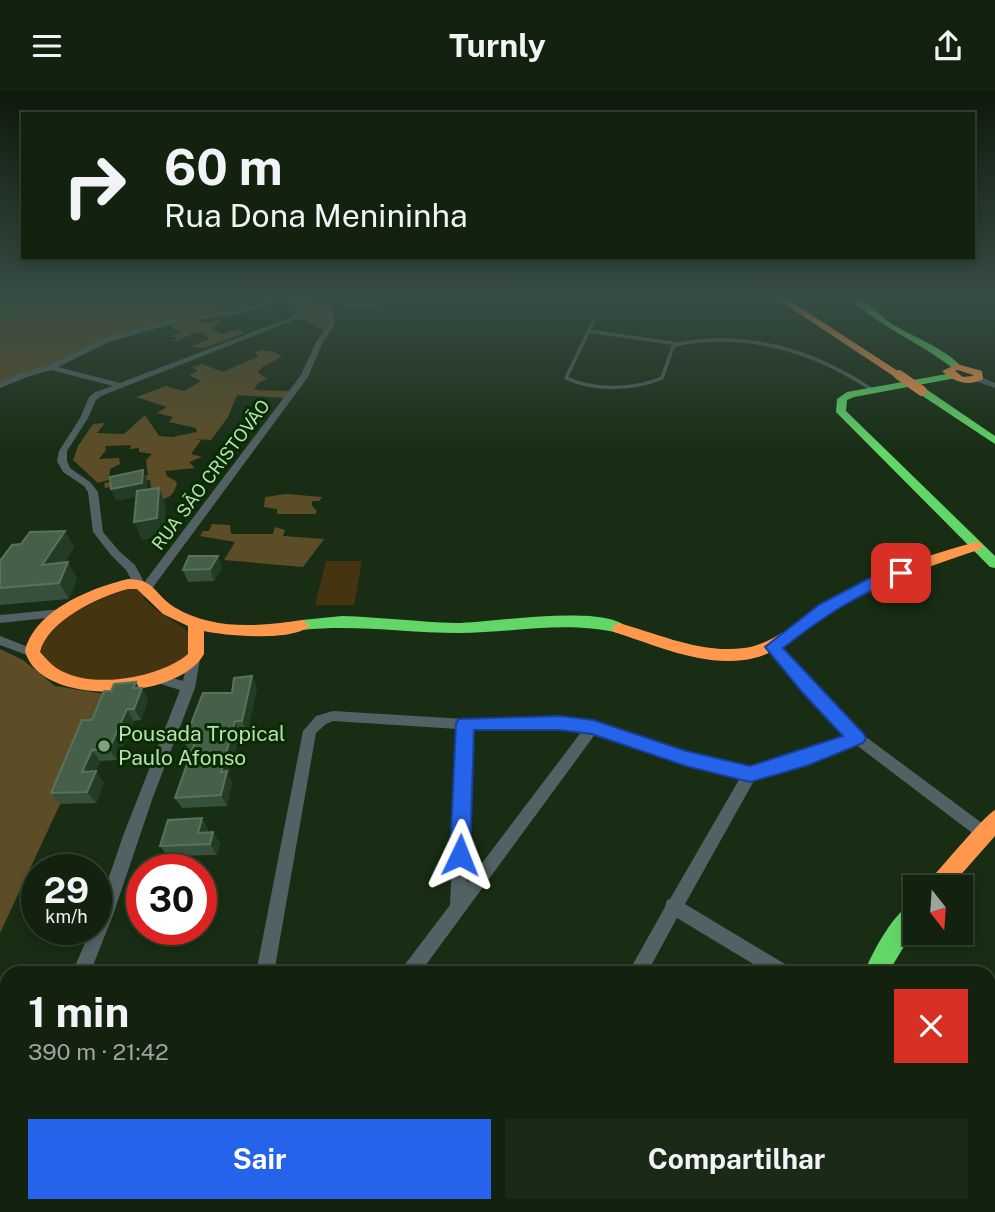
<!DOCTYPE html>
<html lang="pt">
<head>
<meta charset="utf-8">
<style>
  :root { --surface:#12220e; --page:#1b2a17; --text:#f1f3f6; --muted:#9ca49e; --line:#313f2e; --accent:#2563eb }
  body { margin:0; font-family:"Public Sans",sans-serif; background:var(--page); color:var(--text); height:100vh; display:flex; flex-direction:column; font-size:26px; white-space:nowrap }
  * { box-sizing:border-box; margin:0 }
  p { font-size:23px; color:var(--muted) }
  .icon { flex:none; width:38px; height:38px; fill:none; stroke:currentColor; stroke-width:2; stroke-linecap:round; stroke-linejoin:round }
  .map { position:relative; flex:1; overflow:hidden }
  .panel { position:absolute; left:0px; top:875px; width:996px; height:247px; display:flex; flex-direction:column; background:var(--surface); border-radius:21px 21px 0 0; box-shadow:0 4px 10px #0003,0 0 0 2px var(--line) }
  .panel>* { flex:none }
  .hud { position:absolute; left:21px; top:21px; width:954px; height:147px; border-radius:0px; box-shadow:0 4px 10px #0003,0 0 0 2px var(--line); background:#12220e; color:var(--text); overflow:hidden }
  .needle { width:46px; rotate:163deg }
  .fabs { position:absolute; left:903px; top:784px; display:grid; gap:14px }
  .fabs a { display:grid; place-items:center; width:70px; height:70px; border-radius:0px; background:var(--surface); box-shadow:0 4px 10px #0003,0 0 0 2px var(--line); font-size:35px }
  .speed { position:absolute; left:21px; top:763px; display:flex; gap:14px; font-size:35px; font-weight:700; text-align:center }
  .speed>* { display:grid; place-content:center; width:91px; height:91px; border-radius:50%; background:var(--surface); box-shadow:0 4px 10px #0003,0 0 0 2px var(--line); line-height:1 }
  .speed small { font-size:18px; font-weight:400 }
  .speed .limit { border:10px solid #d22; background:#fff; color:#111 }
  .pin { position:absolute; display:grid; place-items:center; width:60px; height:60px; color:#fff; margin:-30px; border-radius:14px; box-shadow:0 4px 10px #0006 }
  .me { position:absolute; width:77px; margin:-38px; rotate:2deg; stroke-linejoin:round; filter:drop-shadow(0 0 5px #0008) }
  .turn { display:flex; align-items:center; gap:24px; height:147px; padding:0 28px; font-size:32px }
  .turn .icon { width:91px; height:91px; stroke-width:2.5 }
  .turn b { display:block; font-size:49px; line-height:60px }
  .round { display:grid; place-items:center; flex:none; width:74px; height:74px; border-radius:0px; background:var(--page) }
  .headline { display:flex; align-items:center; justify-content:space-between; height:119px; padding:0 28px }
  h1 { font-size:42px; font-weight:700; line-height:52px }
  .primary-button { display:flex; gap:14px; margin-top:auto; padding:14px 28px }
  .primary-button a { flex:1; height:80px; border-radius:0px; background:var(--accent); color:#fff; font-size:28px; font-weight:700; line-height:80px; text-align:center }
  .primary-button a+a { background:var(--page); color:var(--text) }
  header { display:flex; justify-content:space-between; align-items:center; height:91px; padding:0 28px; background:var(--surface); font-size:32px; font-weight:700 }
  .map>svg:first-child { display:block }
  .green { fill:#443510 }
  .forest { fill:#5d4d27 }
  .water { fill:#247209 }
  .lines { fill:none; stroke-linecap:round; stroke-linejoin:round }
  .lane { stroke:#526164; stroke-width:3.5 }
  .street { fill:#526164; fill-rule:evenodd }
  .fast { fill:#63d668; fill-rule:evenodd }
  .slow { fill:#ff974d; fill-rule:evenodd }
  .slow-bridge { stroke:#ff974d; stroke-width:10 }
  .wall { fill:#36503b }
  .shaded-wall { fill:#243c26 }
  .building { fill:#455f49; stroke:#58735a; stroke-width:2 }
  .route { fill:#2563eb; stroke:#184099; stroke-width:2 }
  .poi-dot { fill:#859e7f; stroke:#062d00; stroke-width:2.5 }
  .labels { text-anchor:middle; stroke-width:6; stroke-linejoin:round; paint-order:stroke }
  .far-street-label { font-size:18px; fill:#bfdbb9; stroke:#062d00 }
  .poi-label { font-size:21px; fill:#bfdbb9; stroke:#062d00; text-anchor:start }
</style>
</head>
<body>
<header><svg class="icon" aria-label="menu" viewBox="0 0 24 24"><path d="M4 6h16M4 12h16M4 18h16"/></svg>Turnly<svg class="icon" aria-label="share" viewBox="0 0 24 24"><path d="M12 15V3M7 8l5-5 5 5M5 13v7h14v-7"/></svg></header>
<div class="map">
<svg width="995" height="1121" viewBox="0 0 995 1121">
  <rect width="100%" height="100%" fill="#182d13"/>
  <path class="green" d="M 326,470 L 362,470 L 354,514 L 315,514 Z
    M 134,496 L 144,498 L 144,508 C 159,524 179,530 194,547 C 193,553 193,558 189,562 C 171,585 96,596 69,587 C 63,584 47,568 39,563 C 40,558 41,551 43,547 C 55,525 111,503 134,496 Z"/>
  <path class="forest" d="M 52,204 L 435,204 L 355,218 L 330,209 L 295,205 L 272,208 L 228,219 L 180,227 L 110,246 L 55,273 L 0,292 L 0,230 L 13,222 L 16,216 Z
    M 296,208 L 326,213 L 329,234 L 323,239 L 305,229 L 296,229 L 304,219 Z
    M 193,229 L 207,232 L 218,229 L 221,231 L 211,238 L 222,243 L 239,238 L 245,242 L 204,257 L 189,256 L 210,248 L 203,241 L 194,242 L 177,250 L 174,249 L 179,246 L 169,246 L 181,242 L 170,235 Z
    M 260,259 L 275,261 L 282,266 L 262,276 L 258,281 L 267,288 L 258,292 L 254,299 L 290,300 L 285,307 L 237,304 L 228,326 L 211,349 L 194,348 L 201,349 L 191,363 L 202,366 L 189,371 L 195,377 L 165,380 L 167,385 L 177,391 C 174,407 167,408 152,410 L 150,389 L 105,397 L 104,392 L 148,384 L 146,369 L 152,363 L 139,361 L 139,357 L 130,358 L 131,354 L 105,355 L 106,359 L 99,368 L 119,367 L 120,373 L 110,378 L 109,389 L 98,392 L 73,369 L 78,355 L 93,333 L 105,332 L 97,342 L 124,343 L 145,324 L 159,345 L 172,346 L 197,341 L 196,337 L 169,331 L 173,326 L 157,322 L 167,316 L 136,306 L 166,295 L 184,300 L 201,290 L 189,284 L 198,280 L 192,276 L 202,273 L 223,281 L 259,265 L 255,262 Z
    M 286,403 L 322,406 L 319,410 L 312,410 L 312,415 L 317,420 L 315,423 L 277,423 L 277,418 L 264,416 L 265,406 Z
    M 212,433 L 230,434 L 231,443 L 273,443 L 275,436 L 285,439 L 283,445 L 324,448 L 303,476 L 224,469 L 235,451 L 200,445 L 203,440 L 209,440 Z
    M 0,558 L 23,569 L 55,595 L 111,604 L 0,842 Z"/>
  <path class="water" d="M 0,204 L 45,204 L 35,213 L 16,217 L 0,230 Z"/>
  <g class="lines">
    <path class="lane" d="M 593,231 L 566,287 C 594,300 634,299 662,287 L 673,256 L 678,253 C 749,240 812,259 871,298
      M 588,240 L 678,253"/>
    <path class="street" d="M 291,205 L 295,207 L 330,211 L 335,233 L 323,251 L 308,286 L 151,499 L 143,499 L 141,496 L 143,493 L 301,284 L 316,251 L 328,233 L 325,214 L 299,212 L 305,218 L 299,227 L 101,305 L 96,309 L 88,327 L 67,360 L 67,370 L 70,377 L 90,391 L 98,401 L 103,441 L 119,460 L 135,474 L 144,491 L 138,495 L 134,494 L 126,479 L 111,464 L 93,441 L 88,401 L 84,395 L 63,381 L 57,370 L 59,360 L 80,327 L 89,306 L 95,301 L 113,295 L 51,279 L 27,286 L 0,297 L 0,292 L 21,282 L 48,275 L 103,247 L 171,229 L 240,218 L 278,207 ZM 280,210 L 291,211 L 298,218 L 294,225 L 120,292 L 58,276 L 109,251 L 172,233 L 241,222 Z
      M 975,286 L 981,286 L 995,292 L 995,297 L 975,290 Z
      M 62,518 L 66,519 L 68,522 L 66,525 L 0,532 L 0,524 Z
      M 0,545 L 36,559 L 38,562 L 32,566 L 0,554 Z
      M 773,552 L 777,553 L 812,594 L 862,643 L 990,738 L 993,743 L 990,748 L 985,750 L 980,748 L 855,653 L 806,673 L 755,688 L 685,813 L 790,876 L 793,882 L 768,882 L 677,827 L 647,882 L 628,882 L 665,816 L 667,809 L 670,808 L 740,687 L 686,674 L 596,642 L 420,882 L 400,882 L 403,876 L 450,814 L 458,638 L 333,630 L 326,633 L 316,642 L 274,882 L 256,882 L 303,640 L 316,625 L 333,620 L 465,628 L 560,627 L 593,631 L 686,662 L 750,677 L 804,662 L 847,645 L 802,600 L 769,559 L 767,556 ZM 560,637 L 582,640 L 467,792 L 472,638 Z
      M 194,563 L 200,568 L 195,597 L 153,706 L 113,824 L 90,882 L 72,882 L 91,838 L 96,838 L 96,824 L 123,745 L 180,599 L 151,590 L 149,587 L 151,584 L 155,582 L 183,590 L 188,568 Z
      M 7,1031 L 7,1063 L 0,1066 L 0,1034 Z
      M 221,1115 L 245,1115 L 242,1121 L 218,1121 Z
      M 277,1115 L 302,1115 L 305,1121 L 280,1121 Z
      M 499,1115 L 522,1115 L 519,1121 L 496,1121 Z"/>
    <path class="fast" d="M 847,204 C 865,204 877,223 892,233 C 915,247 943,256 962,276 L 954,278 C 920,251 878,236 847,204 Z
      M 952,282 L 956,283 L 956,287 L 854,306 L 847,309 L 846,320 L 995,465 L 995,477 L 990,476 L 836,321 L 837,308 L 847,301 Z
      M 918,298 L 926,298 L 995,345 L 995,353 L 918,302 Z
      M 342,525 C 380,526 418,531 456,532 C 488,532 607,512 627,537 L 619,542 C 562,529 515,542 458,542 C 406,542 355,533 302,539 L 294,534 L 302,529 Z
      M 915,811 L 915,837 L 888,882 L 864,882 C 872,862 895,818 915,811 Z"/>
    <path class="slow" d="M 771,204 L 781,204 L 904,284 L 895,286 Z
      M 957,273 L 982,280 L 983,288 C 968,296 954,291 942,280 ZM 958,279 L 973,284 L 973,285 L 963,286 L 955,280 Z
      M 976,451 L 981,452 L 983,455 L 981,458 C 937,473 892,487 851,509 C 815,528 787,563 744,569 C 700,575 655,554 614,541 L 611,537 L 619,532 C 659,543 701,563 744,557 C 781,552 809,518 841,502 C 883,480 930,463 976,451 Z
      M 128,488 C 155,488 154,503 174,516 C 212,539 258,536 302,529 L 310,534 C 296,551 225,545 204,540 L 204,563 C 180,609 40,618 25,560 C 35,519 91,497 128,488 ZM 128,498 L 137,498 L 163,523 L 188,535 L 188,563 C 161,586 99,597 66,582 C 55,578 47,569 40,561 C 47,530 100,505 128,498 Z
      M 995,719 L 995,745 L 950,796 L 927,796 L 930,789 C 940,778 986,723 995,719 Z
      M 775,1115 L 803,1115 L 801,1121 L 773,1121 Z"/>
    <path class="slow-bridge" d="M 899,284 L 922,300"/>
  </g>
  <path class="wall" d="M 65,440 L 74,456 L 64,472 L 77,487 L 69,508 L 0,514 L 0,470 L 21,453 Z
    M 218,465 L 222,477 L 214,490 L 188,491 L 183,479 Z
    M 252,585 L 257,597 L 247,642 L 240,642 L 228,684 L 232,691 L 227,715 L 182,717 L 175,707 L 191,662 L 184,651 L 232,602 Z
    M 136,591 L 139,597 L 142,597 L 148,609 L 141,629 L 134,630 L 117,669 L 100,670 L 96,680 L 104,692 L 96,712 L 60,713 L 51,702 L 92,629 L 111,600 Z
    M 202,727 L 208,738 L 207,741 L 220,752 L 217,764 L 168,765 L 160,755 Z"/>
  <path class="shaded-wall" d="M 143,379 L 148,391 L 147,404 L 116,410 L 111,398 Z
    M 159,397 L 166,415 L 165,445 L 142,449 L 134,431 Z
    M 65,440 L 74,456 L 52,490 L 42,474 Z
    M 218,465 L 222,477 L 214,490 L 210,478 Z
    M 68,471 L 77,487 L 69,508 L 59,492 Z
    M 252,585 L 257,597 L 247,642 L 242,630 Z
    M 136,591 L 140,600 L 142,597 L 148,609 L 141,629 L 134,618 L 133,597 Z
    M 127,618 L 134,630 L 117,669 L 109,658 Z
    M 235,630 L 240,642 L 228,684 L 232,691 L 227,715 L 221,704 L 221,681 Z
    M 92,659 L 100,670 L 96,680 L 104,692 L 96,712 L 87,701 L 82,681 Z
    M 202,727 L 208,738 L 204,752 L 198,742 Z
    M 213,741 L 220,752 L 217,764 L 210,753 Z"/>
  <path class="building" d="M 143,379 L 142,392 L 111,398 L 110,386 Z
    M 159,397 L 157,427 L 134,431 L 137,400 Z
    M 65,440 L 42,474 L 68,471 L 59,492 L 0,497 L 0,470 L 12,454 L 21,453 L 30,441 Z
    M 189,465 L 218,465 L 210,478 L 183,479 Z
    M 252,585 L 242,630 L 235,630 L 221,681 L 227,680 L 221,704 L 175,707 L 195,651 L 184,651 L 203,602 L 232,602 L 234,587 Z
    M 136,591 L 133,597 L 142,597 L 134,618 L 127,618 L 109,658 L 92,659 L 82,681 L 96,680 L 87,701 L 51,702 L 82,629 L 92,629 L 104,600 L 111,600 L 114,593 Z
    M 202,727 L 198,742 L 213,741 L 210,753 L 160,755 L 168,729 Z"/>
  <linearGradient id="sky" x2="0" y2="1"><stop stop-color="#0d190a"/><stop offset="0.57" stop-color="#374c44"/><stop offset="1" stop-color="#374c44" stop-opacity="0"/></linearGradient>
  <rect width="995" height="361" fill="url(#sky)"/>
  <path class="route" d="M 901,477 L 908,482 L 906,485 C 857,503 824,525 783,557 L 863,642 L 866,647 L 863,652 L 806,675 L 750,691 L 686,675 L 592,643 L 560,639 L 474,639 L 470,764 L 467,770 L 460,773 L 453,770 L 450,764 L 456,632 L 459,628 L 560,625 L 593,629 L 686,660 L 750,675 L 843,645 L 802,601 L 765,556 L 820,513 L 870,487 Z"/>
  <circle class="poi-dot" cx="104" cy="655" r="7"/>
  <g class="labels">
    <g class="far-street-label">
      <text transform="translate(211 384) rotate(-53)" y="6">RUA SÃO CRISTOVÃO</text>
    </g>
    <g class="poi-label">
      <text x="118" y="650">Pousada Tropical<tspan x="118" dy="24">Paulo Afonso</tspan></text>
    </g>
  </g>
</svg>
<div class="fabs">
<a><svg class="needle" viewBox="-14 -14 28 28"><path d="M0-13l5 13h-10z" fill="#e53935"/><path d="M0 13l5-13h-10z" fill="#9ca49e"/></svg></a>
</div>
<div class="speed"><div>29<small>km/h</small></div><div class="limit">30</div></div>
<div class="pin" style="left:901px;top:482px;background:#d93025"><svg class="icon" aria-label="arrive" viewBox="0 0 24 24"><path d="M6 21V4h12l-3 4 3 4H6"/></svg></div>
<svg class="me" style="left:460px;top:764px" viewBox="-20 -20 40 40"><path d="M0-17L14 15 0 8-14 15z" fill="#2563eb" stroke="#fff" stroke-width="4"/></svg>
<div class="hud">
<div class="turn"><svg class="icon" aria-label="right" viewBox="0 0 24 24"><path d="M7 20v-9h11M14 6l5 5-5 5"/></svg><div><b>60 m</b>Rua Dona Menininha</div></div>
</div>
<section class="panel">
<div class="headline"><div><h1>1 min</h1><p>390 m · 21:42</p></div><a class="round" style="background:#d93025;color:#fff"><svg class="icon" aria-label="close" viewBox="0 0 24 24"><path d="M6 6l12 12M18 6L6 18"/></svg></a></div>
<div class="primary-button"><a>Sair</a><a>Compartilhar</a></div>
</section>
</div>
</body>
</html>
